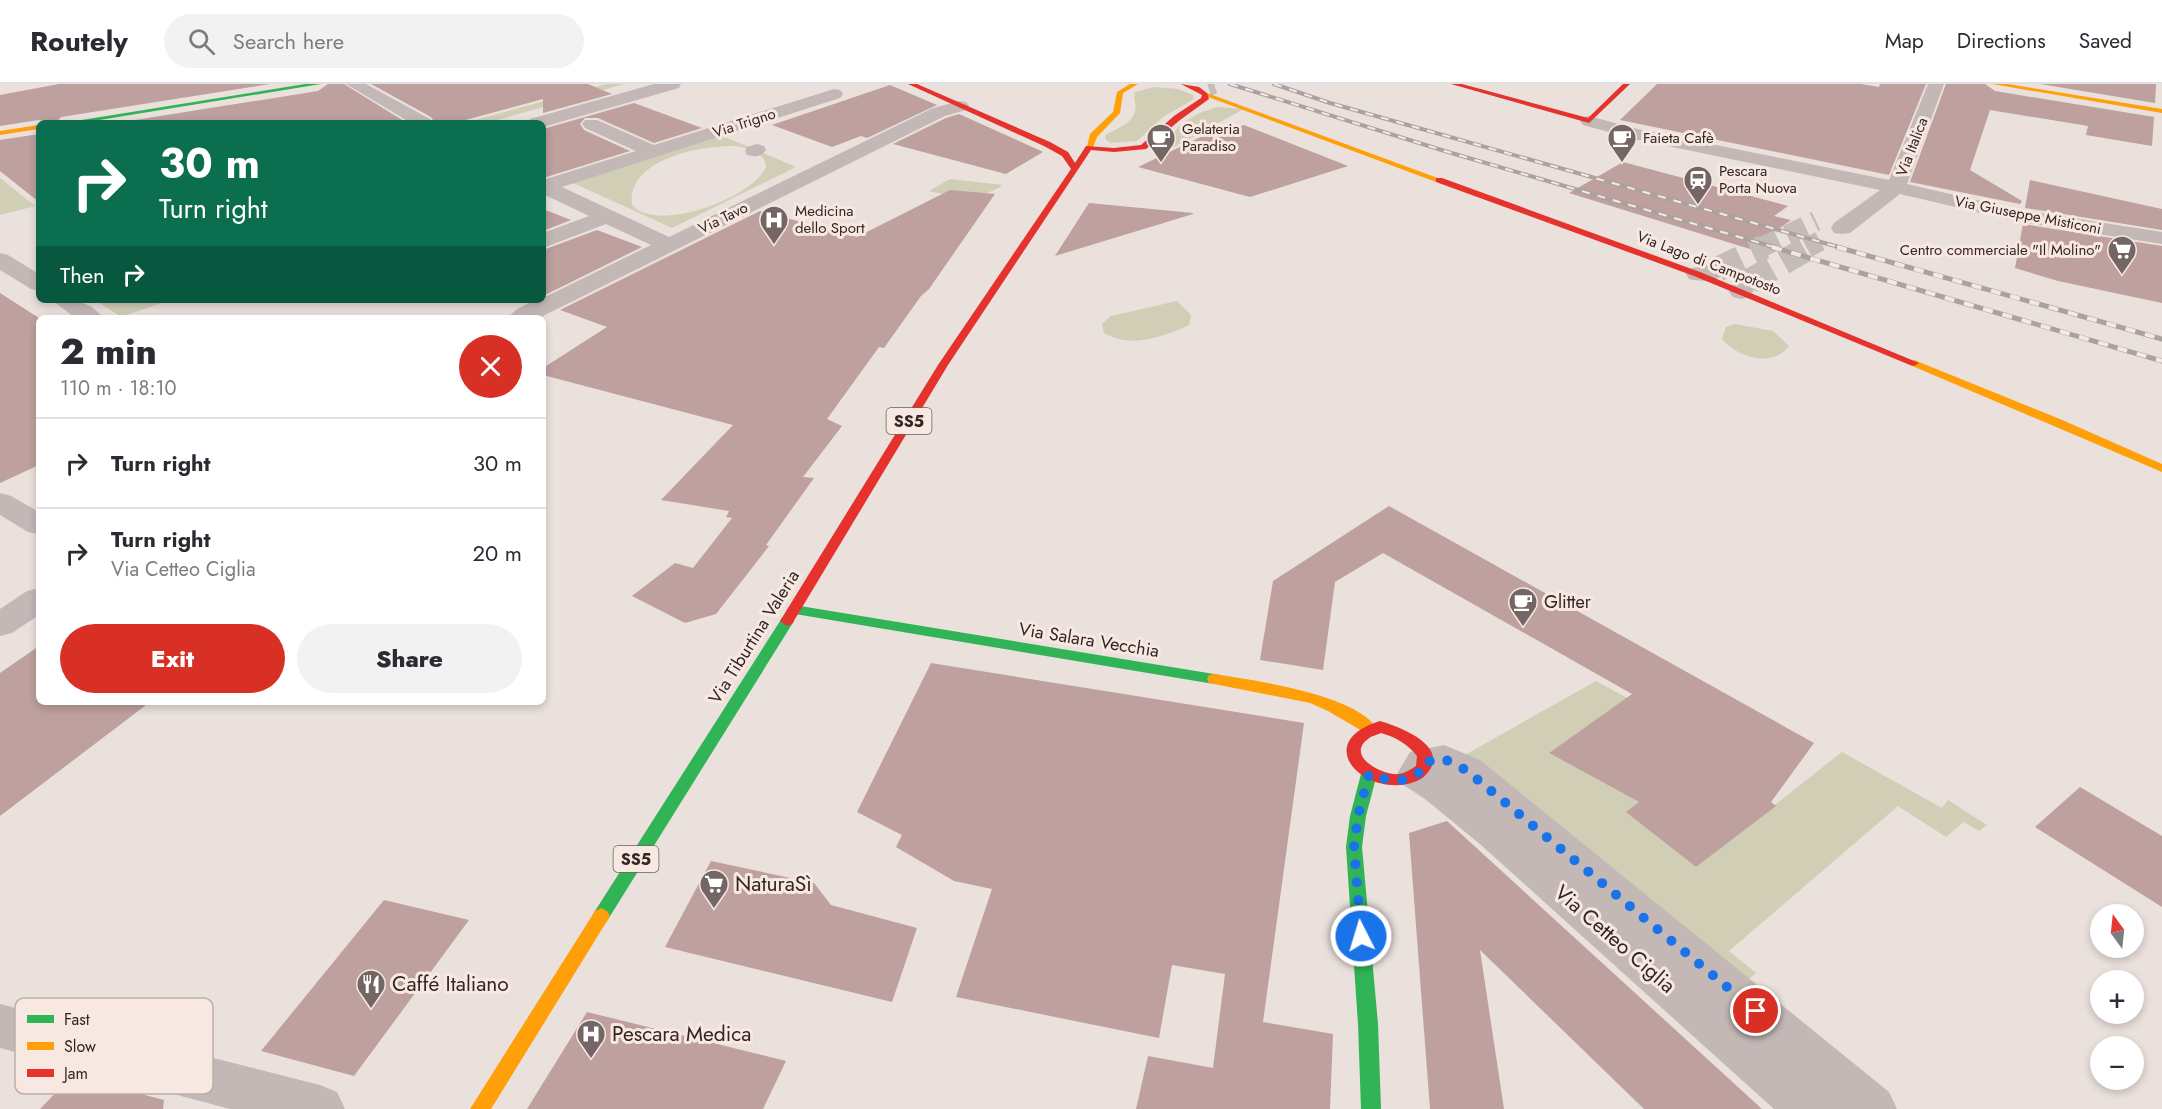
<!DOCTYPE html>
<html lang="en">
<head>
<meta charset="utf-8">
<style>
  :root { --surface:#fff; --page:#f2f2f3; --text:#2b2b33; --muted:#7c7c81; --line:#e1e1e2; --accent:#d93025 }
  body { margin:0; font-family:Jost,sans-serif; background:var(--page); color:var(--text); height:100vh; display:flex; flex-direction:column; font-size:22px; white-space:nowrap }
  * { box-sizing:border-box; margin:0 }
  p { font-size:20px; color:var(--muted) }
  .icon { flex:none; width:33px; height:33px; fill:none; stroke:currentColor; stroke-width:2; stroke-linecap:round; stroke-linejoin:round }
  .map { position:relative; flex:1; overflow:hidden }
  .side { position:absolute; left:36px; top:231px; width:510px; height:390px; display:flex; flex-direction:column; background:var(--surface); border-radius:9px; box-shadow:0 3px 9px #0003 }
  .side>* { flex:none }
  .top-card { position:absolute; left:36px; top:36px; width:510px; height:183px; border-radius:9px; box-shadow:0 3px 9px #0003; background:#0b6e4f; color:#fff; overflow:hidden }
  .needle { width:39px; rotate:345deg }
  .fabs { position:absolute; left:2090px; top:820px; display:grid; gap:12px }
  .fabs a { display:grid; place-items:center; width:54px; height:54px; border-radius:50%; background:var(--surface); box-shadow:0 3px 9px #0003; font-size:30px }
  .pin { position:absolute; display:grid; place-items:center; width:51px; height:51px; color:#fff; margin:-26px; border:3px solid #fff; border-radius:50%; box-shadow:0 2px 6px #0007 }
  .me { position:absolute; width:66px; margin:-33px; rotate:355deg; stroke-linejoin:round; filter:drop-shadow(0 0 4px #0008) }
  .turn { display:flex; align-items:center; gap:21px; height:126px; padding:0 24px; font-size:27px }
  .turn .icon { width:78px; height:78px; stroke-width:2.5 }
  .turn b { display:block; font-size:42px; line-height:51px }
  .then { display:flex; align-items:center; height:57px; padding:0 24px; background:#0003; gap:12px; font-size:22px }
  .round { display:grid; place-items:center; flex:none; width:63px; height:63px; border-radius:32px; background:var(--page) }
  .headline { display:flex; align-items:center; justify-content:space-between; height:102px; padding:0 24px }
  h1 { font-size:36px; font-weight:800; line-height:45px }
  .primary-button { display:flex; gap:12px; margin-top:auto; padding:12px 24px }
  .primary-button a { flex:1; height:69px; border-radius:36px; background:var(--accent); color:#fff; font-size:24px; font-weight:800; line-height:69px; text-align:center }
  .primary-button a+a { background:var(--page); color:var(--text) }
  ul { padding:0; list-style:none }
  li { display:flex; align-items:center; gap:18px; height:90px; padding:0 24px; border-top:2px solid var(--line) }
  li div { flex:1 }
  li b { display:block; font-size:22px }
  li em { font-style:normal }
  header { display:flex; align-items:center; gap:36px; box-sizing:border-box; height:84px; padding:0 30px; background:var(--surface); border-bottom:2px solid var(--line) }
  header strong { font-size:28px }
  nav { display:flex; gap:33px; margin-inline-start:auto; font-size:21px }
  .search { width:420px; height:54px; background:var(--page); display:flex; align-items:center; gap:15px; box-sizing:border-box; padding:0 21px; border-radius:33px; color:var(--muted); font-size:22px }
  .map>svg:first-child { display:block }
  .green { fill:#d1ceb6; fill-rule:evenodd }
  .building { fill:#bea09e }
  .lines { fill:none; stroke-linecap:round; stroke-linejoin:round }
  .street-tunnel-far1 { stroke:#c5bbb7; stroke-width:20; stroke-dasharray:20 10; stroke-linecap:butt }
  .street-tunnel { stroke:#c5bbb7; stroke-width:25; stroke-dasharray:25 13; stroke-linecap:butt }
  .secondary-tunnel { stroke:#c5bbb7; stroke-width:20; stroke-dasharray:20 10; stroke-linecap:butt }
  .street { fill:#c3b8b6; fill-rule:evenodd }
  .fast { fill:#30b455; fill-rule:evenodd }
  .slow { fill:#ff9f0a; fill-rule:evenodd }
  .jam { fill:#e5322d; fill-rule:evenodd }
  .rail-far1-casing { stroke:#aaa2a0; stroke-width:4 }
  .rail-casing { stroke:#aaa2a0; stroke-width:5 }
  .rail-far1 { stroke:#f8e8e2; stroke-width:2; stroke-dasharray:8; stroke-linecap:butt }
  .rail { stroke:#f8e8e2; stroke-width:4; stroke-dasharray:10; stroke-linecap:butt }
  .route { stroke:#1a73e8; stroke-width:10; stroke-dasharray:0 18 }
  .labels { text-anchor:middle; stroke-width:6; stroke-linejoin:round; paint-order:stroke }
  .far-street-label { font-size:15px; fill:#332525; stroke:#f8e8e2 }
  .far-poi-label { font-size:15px; fill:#332525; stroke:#f8e8e2; text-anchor:start }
  .shield { fill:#f8e8e2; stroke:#6e605e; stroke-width:1.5 }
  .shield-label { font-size:16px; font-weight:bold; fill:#332525 }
  .poi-label { font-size:18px; fill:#332525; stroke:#f8e8e2; text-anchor:start }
  .street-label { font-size:18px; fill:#332525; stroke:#f8e8e2 }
  .near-poi-label { font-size:21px; fill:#332525; stroke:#f8e8e2; text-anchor:start }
  .near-street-label { font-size:21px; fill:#332525; stroke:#f8e8e2 }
  .key { fill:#f8e8e2; stroke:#bdaea9; stroke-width:1.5 }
  .key-label { font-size:16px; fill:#332525 }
</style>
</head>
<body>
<header>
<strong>Routely</strong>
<div class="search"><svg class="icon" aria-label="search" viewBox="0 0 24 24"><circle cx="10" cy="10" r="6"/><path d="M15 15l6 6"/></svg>Search here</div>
<nav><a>Map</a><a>Directions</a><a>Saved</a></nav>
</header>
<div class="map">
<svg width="2162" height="1025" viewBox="0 0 2162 1025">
  <rect width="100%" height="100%" fill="#eae0dc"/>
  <path class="green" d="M 607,0 L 624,0 L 494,37 L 498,39 L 464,39 Z
    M 1154,3 L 1178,5 L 1193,11 L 1194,15 L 1163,33 L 1137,57 L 1111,59 L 1106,56 L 1105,52 C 1115,44 1131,42 1135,27 C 1137,20 1133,15 1135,8 Z
    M 1218,23 L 1244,25 L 1174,63 L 1170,59 C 1173,39 1201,27 1218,23 Z
    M 718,50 L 796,83 L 672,144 L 571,98 ZM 735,62 C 748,64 766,68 766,83 C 753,114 657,150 632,121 C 626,75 702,61 735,62 Z
    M 0,94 L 35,122 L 0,131 Z
    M 950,95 L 1003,101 C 982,116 953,113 929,107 Z
    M 95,216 L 170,216 L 121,233 Z
    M 1177,217 L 1191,231 L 1189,241 C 1163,253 1131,265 1104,249 L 1102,240 L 1111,232 Z
    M 1735,240 L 1773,247 L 1789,262 C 1773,284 1738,274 1722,255 L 1726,243 Z
    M 1596,597 L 1627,614 L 1549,669 L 1639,718 L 1627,728 L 1696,783 L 1842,668 L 1942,724 L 1948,716 L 1987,741 L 1979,747 L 1964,738 L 1946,753 L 1898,722 L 1729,867 L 1756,889 L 1742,901 L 1463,672 Z"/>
  <path class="building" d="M 59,0 L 270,0 L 61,33 L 56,39 L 39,36 L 0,42 L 0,11 Z
    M 328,0 L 344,0 L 407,39 L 116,39 L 318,7 Z
    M 371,0 L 588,0 L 612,10 L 543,29 L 543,15 L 454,39 L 435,39 L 431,33 Z
    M 1657,0 L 1861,0 L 1879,3 L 1880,0 L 1926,0 L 1889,91 L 1620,36 Z
    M 1946,0 L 1985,0 L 1995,7 L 2154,33 L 2152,62 L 2086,51 L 2088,42 L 1990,26 L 1970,86 L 2022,117 L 2020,120 L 1910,98 Z
    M 2040,0 L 2156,0 L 2155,19 Z
    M 890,1 L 937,21 L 867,54 L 861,52 L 832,63 L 772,41 Z
    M 634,19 L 702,44 L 654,59 L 598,34 L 585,34 L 580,40 L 584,46 L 630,67 L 543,94 L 543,45 Z
    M 959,30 L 1039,66 L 1043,68 L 1006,90 L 893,60 L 946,34 Z
    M 1244,41 L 1348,82 L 1250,113 L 1138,83 L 1205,51 L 1209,52 Z
    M 39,50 L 39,118 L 0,87 L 0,56 Z
    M 1623,78 L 1788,122 L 1774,132 L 1791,136 L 1750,165 L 1569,109 Z
    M 2030,96 L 2162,125 L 2162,146 L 2025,124 Z
    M 950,106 L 995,110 L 929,205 L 921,212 L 884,264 L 879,263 L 827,335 L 842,342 L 803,393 L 814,394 L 766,461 L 769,462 L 716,530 L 685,539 L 632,512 L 675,479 L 693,484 L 732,434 L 726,433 L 729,427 L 661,416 L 733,341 L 543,291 L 543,284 L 607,243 L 560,226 L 760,127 L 857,153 Z
    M 1089,119 L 1193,129 L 1193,130 L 1055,172 Z
    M 543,125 L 571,136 L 543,147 Z
    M 2023,140 L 2162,162 L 2162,219 L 2058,197 L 2015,184 Z
    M 597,146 L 642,163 L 543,212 L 543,166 Z
    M 0,209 L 39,234 L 39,381 L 0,399 Z
    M 1389,422 L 1814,659 L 1771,718 L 1776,722 L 1696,783 L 1626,728 L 1639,718 L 1549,669 L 1632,610 L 1383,469 L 1335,498 L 1323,586 L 1260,576 L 1273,497 Z
    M 39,562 L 39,618 L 150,618 L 0,732 L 0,589 Z
    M 931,579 L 1304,639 L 1263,938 L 1333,950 L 1330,1025 L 1136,1025 L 1148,972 L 1213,984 L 1225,890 L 1172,881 L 1159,954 L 956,913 L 992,805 L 954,797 L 896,763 L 902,751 L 857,728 Z
    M 2080,703 L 2162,752 L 2162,823 L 2035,743 Z
    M 1447,737 L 1762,1025 L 1644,1025 L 1480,866 L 1504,1025 L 1430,1025 L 1409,749 Z
    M 711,777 L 814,799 L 831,821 L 917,844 L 892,918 L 665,863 Z
    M 384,816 L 469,836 L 354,992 L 261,967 Z
    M 587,928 L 786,977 L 763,1025 L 527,1025 Z
    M 72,992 L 164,1016 L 163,1025 L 40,1025 Z"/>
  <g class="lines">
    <path class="street-tunnel-far1" d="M 1760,164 L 1816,137
      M 1807,164 L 1820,157"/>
    <path class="street-tunnel" d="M 1718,185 L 1764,163
      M 1750,197 L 1810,163"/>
    <path class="secondary-tunnel" d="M 1208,2 L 1214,0"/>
    <path class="street" d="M 346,0 L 366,0 L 430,35 L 433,39 L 411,39 Z
      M 654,0 L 681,0 L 679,4 L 543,43 L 543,39 L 527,39 L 530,35 Z
      M 1928,0 L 1944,0 L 1907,100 L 2015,125 L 2162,148 L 2162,160 L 2015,137 L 1900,110 L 1850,149 L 1842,150 L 1834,149 L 1831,144 L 1834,139 L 1880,106 L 1634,55 L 1583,41 L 1580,37 L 1583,33 L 1589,32 L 1637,45 L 1889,96 Z
      M 834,5 L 840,6 L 843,10 L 840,14 L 562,103 L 669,153 L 933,24 L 960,17 L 966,18 L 969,22 L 966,26 L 945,32 L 539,234 L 508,234 C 514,225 532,216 543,216 L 543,214 L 651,161 L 606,140 L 543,164 L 543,149 L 589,132 L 543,110 L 543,96 L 636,67 L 585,44 L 582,40 L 585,36 L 597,36 L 654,61 Z
      M 757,60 L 764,62 L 766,66 C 762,73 755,73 747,71 L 745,67 L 747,63 Z
      M 0,169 L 8,171 L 39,190 L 39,207 L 31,205 L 0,186 Z
      M 1718,178 L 1726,180 L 1729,185 C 1721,198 1703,198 1689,195 L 1686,190 L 1689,185 Z
      M 1750,190 L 1758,192 L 1761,197 C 1757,203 1753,207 1749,213 L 1741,215 L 1733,213 L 1729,208 L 1735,196 Z
      M 52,216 C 72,216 90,216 103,234 L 75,234 Z
      M 0,409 L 11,412 L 39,428 L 39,450 L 28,448 L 0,431 Z
      M 39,504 L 39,531 L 12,549 L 0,552 L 0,525 L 27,507 Z
      M 1444,661 L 1480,676 L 1889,1008 L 1897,1025 L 1774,1025 L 1481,761 L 1425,715 L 1402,700 L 1397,690 L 1410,668 Z
      M 0,920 L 320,1001 L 337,1008 L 345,1025 L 230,1025 L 0,964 Z"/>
    <path class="fast" d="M 305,0 L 321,0 L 81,39 L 63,39 Z
      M 794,521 L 1214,590 L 1219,591 L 1221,595 L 1219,599 L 1214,600 L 789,529 L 787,526 L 789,523 Z
      M 787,532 L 794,537 L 607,837 L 601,840 L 595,837 L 592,832 L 595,827 L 782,534 Z
      M 1369,684 L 1375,686 L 1377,690 L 1366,732 L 1362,763 L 1378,940 L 1381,1025 L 1361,1025 L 1358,940 L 1346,763 L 1350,732 L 1361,690 L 1363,686 Z"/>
    <path class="slow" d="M 1130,0 L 1138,0 L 1123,9 L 1120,29 L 1097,53 L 1092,66 L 1086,66 L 1090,50 L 1113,28 L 1117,8 Z
      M 1992,0 L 2008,0 L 2162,25 L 2162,29 Z
      M 1203,9 L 1207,9 L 1443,96 L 1436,98 L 1203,11 Z
      M 39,41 L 39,45 L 0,51 L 0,47 Z
      M 1914,276 L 2060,335 L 2162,380 L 2162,388 L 1910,281 L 1909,279 Z
      M 1214,590 C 1252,596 1357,610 1377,645 L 1374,649 L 1369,651 L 1328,627 L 1310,619 L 1209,599 L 1207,595 L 1209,591 Z
      M 601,824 L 607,827 L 610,832 L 607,837 L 491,1025 L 470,1025 L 595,827 Z"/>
    <path class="jam" d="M 908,0 L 917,0 L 1050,58 L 1068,68 L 1075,79 L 1086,62 L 1114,64 L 1141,61 L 1174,32 L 1201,14 L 1202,11 L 1181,0 L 1199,3 L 1207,9 L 1209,15 L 1180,36 L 1146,65 L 1114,68 L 1091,66 L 948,281 L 792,540 L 787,542 L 780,537 L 938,281 L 1071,85 L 1062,72 L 1044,62 Z
      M 1451,0 L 1462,0 L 1588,34 L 1623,0 L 1630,0 L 1589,39 Z
      M 1436,94 L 1442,94 L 1700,188 L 1919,279 L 1914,282 L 1910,281 L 1694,192 L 1436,98 Z
      M 1380,637 C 1397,642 1444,659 1431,684 C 1427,691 1421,696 1414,698 C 1366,715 1309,659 1380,637 ZM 1381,649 C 1395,653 1408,660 1417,672 L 1416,682 C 1411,685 1406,689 1399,690 C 1383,692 1345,672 1368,655 C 1371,652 1377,651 1381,649 Z"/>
    <g class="rail-far1-casing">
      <path id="rail-far1" d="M 1230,0 L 1448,68 L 1777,164
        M 1274,0 L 1330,19 L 1842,164"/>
    </g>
    <g class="rail-casing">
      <path id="rail" d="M 1772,163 L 2162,277
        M 1837,163 L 2162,255"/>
    </g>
    <use href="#rail-far1" class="rail-far1"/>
    <use href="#rail" class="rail"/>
  </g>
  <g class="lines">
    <path class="route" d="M 1361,852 L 1354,763 L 1358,732 L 1369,690 C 1386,697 1418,703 1424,678 L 1444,675 L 1466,686 L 1756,927"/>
  </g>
  <defs>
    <g id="cafe-pin" transform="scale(1.5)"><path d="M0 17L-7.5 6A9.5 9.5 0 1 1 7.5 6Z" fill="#736665" stroke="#f8e8e2"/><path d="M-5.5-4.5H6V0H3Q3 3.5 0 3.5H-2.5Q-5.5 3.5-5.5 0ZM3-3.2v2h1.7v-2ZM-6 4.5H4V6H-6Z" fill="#fff"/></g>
    <g id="station-pin" transform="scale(1.5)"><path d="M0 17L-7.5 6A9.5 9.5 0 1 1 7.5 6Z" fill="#736665" stroke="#f8e8e2"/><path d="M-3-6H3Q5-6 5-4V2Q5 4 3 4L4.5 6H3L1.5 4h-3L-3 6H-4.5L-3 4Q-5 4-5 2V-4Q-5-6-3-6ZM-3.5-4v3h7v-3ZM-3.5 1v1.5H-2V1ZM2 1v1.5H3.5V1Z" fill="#fff"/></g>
    <g id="hospital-pin" transform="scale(1.5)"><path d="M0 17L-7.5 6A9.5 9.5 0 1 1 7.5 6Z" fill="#736665" stroke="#f8e8e2"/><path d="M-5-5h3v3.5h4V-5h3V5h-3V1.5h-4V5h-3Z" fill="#fff"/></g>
    <g id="supermarket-pin" transform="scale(1.5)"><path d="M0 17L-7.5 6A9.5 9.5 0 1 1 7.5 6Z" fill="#736665" stroke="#f8e8e2"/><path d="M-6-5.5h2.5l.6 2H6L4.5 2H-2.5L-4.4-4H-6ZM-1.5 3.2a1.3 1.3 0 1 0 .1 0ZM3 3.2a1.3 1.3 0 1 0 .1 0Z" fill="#fff"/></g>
    <g id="restaurant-pin" transform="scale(1.5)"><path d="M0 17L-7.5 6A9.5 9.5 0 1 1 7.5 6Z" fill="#736665" stroke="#f8e8e2"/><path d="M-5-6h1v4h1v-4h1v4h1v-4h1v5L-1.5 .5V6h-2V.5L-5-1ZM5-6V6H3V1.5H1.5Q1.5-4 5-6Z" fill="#fff"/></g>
  </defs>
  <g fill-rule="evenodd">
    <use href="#cafe-pin" x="1161" y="54"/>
    <use href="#cafe-pin" x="1622" y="54"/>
    <use href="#station-pin" x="1698" y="96"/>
    <use href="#hospital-pin" x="774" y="136"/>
    <use href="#supermarket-pin" x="2122" y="166"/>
    <use href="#cafe-pin" x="1523" y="518"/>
    <use href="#supermarket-pin" x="714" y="800"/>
    <use href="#restaurant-pin" x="371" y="900"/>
    <use href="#hospital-pin" x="591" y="950"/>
  </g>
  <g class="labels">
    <g class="far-street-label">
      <text transform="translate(744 39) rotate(-18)" y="5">Via Trigno</text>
      <text transform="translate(1912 63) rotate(-69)" y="5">Via Italica</text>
      <text transform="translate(2028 131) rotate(11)" y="5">Via Giuseppe Misticoni</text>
      <text transform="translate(723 134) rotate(-26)" y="5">Via Tavo</text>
      <text transform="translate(1709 179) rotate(21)" y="5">Via Lago di Campotosto</text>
    </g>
    <g class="far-poi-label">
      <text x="1182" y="50">Gelateria<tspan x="1182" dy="17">Paradiso</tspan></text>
      <text x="1643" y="59">Faieta Cafè</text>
      <text x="1719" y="92">Pescara<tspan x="1719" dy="17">Porta Nuova</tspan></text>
      <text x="795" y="132">Medicina<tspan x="795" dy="17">dello Sport</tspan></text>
      <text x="2101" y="171" text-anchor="end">Centro commerciale "Il Molino"</text>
    </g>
    <g class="shield">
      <rect x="886.5" y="324" width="45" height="26" rx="4.5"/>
      <rect x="613.5" y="762" width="45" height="26" rx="4.5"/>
    </g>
    <g class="shield-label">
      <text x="909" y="343">SS5</text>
      <text x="636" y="781">SS5</text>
    </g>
    <g class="poi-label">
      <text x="1544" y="524">Glitter</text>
    </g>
    <g class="street-label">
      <text transform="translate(754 553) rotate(-58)" y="6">Via Tiburtina Valeria</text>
      <text transform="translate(1089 556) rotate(9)" y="6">Via Salara Vecchia</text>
    </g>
    <g class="near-poi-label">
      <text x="735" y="807">NaturaSì</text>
      <text x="392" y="907">Caffé Italiano</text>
      <text x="612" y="957">Pescara Medica</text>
    </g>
    <g class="near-street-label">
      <text transform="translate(1615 855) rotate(41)" y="7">Via Cetteo Ciglia</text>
    </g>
  </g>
  <rect x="15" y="914" width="198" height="96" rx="9" class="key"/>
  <rect x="27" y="931" width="27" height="8" fill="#30b455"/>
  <rect x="27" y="958" width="27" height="8" fill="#ff9f0a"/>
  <rect x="27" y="985" width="27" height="8" fill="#e5322d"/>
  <g class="key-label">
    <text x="64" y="941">Fast</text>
    <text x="64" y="968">Slow</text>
    <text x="64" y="995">Jam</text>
  </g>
</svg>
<div class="fabs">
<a><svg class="needle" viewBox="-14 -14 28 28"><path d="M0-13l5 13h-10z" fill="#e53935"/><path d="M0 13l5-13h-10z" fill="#7c7c81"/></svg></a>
<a>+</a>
<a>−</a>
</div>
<div class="pin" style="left:1756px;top:927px;background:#d93025"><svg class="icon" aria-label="arrive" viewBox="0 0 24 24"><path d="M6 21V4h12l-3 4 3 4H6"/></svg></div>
<svg class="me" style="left:1361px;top:852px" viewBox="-20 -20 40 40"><circle r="17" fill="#1a73e8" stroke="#fff" stroke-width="3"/><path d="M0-11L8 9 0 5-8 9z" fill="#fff"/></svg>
<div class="top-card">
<div class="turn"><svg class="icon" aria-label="right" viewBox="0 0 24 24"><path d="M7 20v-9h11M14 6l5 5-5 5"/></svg><div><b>30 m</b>Turn right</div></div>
<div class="then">Then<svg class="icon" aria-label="right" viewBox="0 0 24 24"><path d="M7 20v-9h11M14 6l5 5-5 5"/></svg></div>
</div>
<section class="side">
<div class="headline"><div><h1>2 min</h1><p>110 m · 18:10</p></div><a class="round" style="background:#d93025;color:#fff"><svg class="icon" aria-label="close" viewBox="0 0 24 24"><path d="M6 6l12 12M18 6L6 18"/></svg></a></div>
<ul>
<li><svg class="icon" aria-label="right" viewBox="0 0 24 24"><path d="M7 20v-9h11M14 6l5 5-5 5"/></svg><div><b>Turn right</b></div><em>30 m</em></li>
<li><svg class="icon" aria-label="right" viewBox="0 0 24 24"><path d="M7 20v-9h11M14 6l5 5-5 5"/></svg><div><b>Turn right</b><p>Via Cetteo Ciglia</p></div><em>20 m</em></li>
</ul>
<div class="primary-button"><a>Exit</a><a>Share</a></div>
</section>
</div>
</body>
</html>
